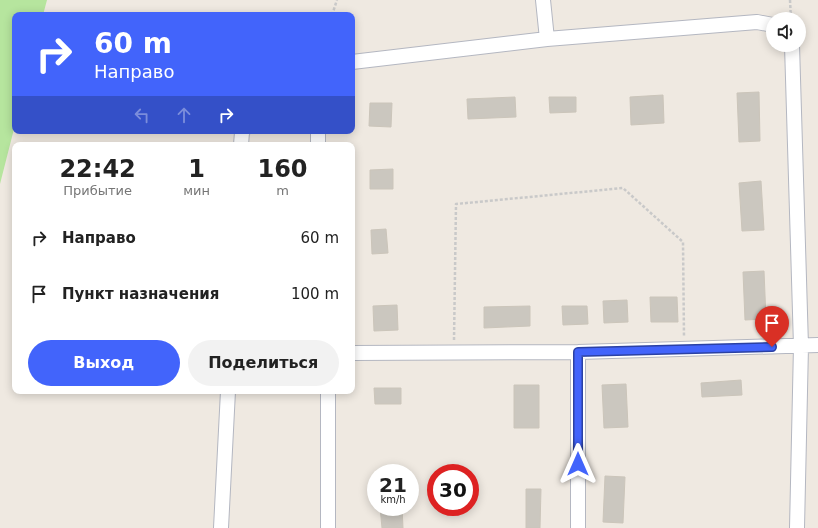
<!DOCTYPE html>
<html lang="ru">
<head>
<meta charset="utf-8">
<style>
  :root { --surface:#fff; --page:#f2f2f2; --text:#222; --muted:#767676; --accent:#4264fb }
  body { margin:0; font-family:"DejaVu Sans",sans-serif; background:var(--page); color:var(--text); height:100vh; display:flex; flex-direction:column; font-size:15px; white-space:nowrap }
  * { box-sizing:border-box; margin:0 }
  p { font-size:13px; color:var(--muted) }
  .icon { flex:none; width:22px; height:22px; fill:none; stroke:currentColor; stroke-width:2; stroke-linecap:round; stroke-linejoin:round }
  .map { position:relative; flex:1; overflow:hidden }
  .side { position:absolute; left:12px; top:142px; width:343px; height:252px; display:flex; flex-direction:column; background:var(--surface); border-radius:8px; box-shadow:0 2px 10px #0003 }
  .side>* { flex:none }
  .hud { position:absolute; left:12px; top:12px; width:343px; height:122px; border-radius:8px; box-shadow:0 2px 10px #0003; background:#4264fb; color:#fff; overflow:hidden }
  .fabs { position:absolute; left:766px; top:12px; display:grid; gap:8px }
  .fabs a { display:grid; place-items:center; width:40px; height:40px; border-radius:50%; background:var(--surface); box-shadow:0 2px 10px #0003; font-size:20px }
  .speed { position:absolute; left:367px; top:464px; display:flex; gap:8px; font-size:20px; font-weight:700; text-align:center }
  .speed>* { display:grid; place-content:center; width:52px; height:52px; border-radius:50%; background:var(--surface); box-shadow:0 2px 10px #0003; line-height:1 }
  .speed small { font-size:10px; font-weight:400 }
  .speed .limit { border:6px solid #d22; background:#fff; color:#111 }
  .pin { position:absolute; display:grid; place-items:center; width:34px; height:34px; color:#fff; margin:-41px -17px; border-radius:50% 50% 50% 0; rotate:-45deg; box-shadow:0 0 4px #0007 }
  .pin .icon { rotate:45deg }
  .me { position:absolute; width:44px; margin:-22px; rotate:0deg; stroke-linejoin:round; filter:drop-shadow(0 0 3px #0008) }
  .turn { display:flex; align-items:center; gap:14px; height:84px; padding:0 16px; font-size:18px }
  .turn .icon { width:52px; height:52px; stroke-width:2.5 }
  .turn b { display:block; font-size:28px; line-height:34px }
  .lanes { display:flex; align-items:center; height:38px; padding:0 16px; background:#0003; justify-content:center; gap:20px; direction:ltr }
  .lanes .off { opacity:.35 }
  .eta { display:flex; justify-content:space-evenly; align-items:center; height:68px; text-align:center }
  .eta b { font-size:24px; font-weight:800; line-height:28px }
  .button { display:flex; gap:8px; margin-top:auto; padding:8px 16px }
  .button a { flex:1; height:46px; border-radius:24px; background:var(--accent); color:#fff; font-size:16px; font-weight:800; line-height:46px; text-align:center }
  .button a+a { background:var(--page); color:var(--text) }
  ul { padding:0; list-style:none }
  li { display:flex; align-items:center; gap:12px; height:56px; padding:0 16px }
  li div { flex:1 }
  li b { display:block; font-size:15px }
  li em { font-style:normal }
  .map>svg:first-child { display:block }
  .green { fill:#b6e59e }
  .building { fill:#cbc7bf; stroke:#cbc5ba }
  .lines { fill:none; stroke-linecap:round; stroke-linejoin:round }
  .street-casing { stroke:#b4b7c1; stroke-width:16 }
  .path { stroke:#c9c9c9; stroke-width:2.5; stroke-dasharray:3 2; stroke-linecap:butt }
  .street { stroke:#fff; stroke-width:14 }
  .route-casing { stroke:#2b41a3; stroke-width:10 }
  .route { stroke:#4264fb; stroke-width:7 }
</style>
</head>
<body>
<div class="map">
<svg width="818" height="528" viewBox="0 0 818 528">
  <rect width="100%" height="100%" fill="#efe9e1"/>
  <path class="green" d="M 0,0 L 47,0 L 43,15 L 15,15 L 15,125 L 0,184 Z"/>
  <path class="building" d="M 759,92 L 760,141 L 739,142 L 737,93 Z
    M 663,95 L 664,123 L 631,125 L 630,97 Z
    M 515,97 L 516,117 L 468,119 L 467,99 Z
    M 549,97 L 576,97 L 576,112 L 550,113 Z
    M 370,103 L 392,103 L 391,127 L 369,126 Z
    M 393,169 L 393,189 L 370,189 L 370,170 Z
    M 761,181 L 764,230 L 742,231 L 739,183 Z
    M 386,229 L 388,253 L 372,254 L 371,230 Z
    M 764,271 L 766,319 L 745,320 L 743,272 Z
    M 650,297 L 677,297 L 678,322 L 651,322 Z
    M 627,300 L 628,322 L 604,323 L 603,301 Z
    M 397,305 L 398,330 L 374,331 L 373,306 Z
    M 530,306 L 530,326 L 484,328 L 484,307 Z
    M 562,306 L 587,306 L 588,324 L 563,325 Z
    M 741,380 L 742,395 L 702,397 L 701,383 Z
    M 626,384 L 628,427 L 604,428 L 602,385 Z
    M 514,385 L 539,385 L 539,428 L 514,428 Z
    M 374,388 L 401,388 L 401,404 L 375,404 Z
    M 605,476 L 625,477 L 623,523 L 603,522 Z
    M 526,489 L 541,489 L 540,528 L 526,528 Z
    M 380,507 L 402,507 L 403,528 L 382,528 Z"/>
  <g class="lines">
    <g class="street-casing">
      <path id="street" d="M 543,0 L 547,39
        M 792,45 L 801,346 L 797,528
        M 352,62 L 547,39 L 757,22 L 773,25
        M 318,131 L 318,145
        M 241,145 L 242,132 L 243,131
        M 578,352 L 578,528
        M 352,353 L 578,352 L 818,345
        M 221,528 L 228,391
        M 328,528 L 328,391"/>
    </g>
    <path class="path" d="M 790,0 L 791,19
      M 332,15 L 337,0
      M 454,340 L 456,204 L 623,188 L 683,242 L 684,337"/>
    <use href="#street" class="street"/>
  </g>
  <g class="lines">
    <g class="route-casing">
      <path id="route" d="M 578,464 L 578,352 L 772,347"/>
    </g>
    <use href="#route" class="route"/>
  </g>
</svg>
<div class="fabs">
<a><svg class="icon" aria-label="sound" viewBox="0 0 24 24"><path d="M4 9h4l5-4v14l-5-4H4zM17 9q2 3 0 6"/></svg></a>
</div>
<div class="speed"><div>21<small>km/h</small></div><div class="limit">30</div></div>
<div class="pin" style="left:772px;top:347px;background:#d93025"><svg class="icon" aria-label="arrive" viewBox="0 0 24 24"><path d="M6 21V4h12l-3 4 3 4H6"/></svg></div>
<svg class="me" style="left:578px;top:464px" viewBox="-20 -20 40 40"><path d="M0-17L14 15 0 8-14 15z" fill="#4264fb" stroke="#fff" stroke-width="4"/></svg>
<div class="hud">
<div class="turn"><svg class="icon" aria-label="right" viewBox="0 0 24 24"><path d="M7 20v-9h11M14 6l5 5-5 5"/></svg><div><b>60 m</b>Направо</div></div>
<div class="lanes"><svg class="icon off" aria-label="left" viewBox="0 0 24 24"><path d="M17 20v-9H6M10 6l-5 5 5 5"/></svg><svg class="icon off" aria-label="ahead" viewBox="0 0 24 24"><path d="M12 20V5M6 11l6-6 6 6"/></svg><svg class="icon" aria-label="right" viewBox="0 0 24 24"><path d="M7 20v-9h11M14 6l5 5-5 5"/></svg></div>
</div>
<section class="side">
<div class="eta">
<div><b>22:42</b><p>Прибытие</p></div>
<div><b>1</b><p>мин</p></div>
<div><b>160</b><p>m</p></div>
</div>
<ul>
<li><svg class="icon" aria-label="right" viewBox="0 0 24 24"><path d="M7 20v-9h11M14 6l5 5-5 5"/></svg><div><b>Направо</b></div><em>60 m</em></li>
<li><svg class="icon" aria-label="arrive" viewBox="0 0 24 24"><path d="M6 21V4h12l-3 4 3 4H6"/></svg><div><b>Пункт назначения</b></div><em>100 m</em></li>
</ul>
<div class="button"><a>Выход</a><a>Поделиться</a></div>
</section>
</div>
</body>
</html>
